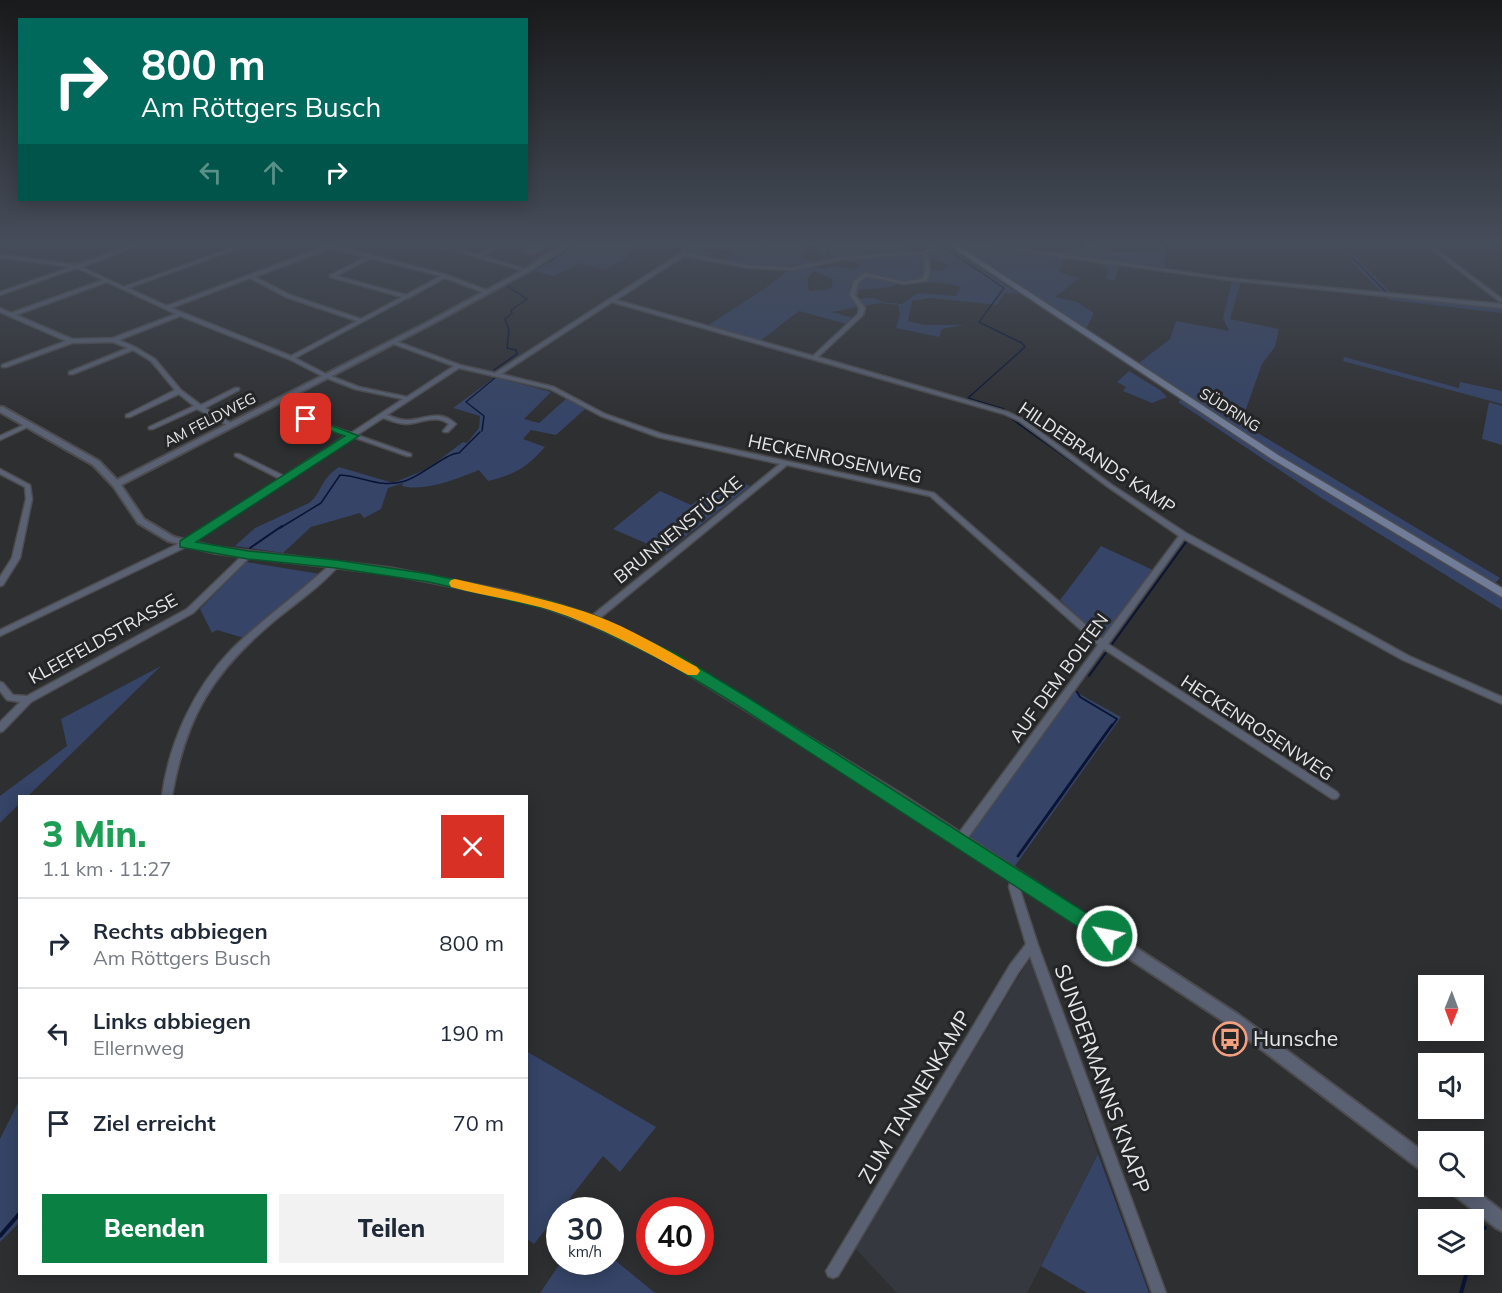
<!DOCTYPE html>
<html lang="de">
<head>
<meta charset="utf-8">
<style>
  :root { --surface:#fff; --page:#f2f2f3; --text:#1f2937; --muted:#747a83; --line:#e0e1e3; --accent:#0b8043 }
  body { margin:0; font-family:Mulish,sans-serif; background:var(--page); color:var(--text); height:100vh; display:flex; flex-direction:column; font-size:22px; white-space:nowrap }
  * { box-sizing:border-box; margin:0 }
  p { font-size:20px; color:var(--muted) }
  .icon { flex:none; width:33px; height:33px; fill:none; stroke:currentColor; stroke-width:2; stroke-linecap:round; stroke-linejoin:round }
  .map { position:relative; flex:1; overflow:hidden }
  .panel { position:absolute; left:18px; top:795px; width:510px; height:480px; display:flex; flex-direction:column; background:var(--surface); border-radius:0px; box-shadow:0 3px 15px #0003 }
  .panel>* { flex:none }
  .banner { position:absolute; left:18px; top:18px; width:510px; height:183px; border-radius:0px; box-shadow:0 3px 15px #0003; background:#00695c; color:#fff; overflow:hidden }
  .needle { width:39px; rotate:181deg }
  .controls { position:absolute; left:1418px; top:975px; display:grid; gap:12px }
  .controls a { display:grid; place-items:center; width:66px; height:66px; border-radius:0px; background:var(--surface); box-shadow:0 3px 15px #0003; font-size:30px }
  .speed { position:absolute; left:546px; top:1197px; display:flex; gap:12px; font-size:30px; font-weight:700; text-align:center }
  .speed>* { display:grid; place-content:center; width:78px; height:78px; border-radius:50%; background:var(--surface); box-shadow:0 3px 15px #0003; line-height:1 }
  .speed small { font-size:15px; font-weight:400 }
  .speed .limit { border:9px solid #d22; background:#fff; color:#111 }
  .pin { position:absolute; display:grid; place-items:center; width:51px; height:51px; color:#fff; margin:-26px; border-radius:12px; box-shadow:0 3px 9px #0006 }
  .me { position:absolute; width:66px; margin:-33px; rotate:303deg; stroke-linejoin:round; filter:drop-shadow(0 0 4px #0008) }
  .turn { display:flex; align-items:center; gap:21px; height:126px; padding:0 24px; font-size:27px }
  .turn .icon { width:78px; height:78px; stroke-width:2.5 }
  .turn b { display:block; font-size:42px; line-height:51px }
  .lanes { display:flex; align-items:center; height:57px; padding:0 24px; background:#0003; justify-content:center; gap:30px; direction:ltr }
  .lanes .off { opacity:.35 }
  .round { display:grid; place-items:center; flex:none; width:63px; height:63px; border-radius:0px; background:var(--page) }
  .summary { display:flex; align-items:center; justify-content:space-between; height:102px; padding:0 24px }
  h1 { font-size:36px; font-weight:800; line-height:45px; color:#1e9e55 }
  .action { display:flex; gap:12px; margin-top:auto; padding:12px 24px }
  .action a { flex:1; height:69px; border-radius:0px; background:var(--accent); color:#fff; font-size:24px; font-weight:800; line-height:69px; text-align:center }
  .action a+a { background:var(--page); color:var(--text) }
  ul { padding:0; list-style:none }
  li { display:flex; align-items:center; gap:18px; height:90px; padding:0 24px; border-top:2px solid var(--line) }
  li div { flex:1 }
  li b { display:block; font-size:22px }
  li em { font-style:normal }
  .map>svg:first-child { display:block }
  .built { fill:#35393f }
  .green { fill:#354467; fill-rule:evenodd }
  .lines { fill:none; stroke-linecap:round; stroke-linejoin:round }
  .stream-far3 { stroke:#0a1535; stroke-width:1.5 }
  .stream-far2 { stroke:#0a1535; stroke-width:2 }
  .stream-far1 { stroke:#0a1535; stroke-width:3 }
  .stream { stroke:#0a1535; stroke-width:4 }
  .minor-casing { stroke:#4c4c4e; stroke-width:3 }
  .tertiary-casing { stroke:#4c4c4e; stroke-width:4 }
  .secondary-casing { stroke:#4c4c4e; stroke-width:3 }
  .minor { fill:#5a6173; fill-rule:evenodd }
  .tertiary { fill:#5a6173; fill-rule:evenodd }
  .secondary { fill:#717d98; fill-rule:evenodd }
  .route { fill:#0b8043; stroke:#07532c; stroke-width:1.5 }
  .slow { fill:#f59e0b }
  .labels { text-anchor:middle; stroke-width:6; stroke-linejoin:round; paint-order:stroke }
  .far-street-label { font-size:15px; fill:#e7e7e9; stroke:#242527 }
  .street-label { font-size:18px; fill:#e7e7e9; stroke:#242527 }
  .near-poi-label { font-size:21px; fill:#e7e7e9; stroke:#242527; text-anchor:start }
  .near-street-label { font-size:21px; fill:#e7e7e9; stroke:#242527 }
</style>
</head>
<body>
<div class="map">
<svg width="1502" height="1293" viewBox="0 0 1502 1293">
  <rect width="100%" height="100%" fill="#2e2f31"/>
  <path class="built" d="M 1028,961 L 1033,963 L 1098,1154 L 1027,1293 L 897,1293 L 855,1248 Z"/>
  <path class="green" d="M 572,243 L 647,243 L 627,255 L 627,258 L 604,270 L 580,263 L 554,276 L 530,270 L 561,252 Z
    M 688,243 L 900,243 L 922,252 L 854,256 L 821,260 L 820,247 L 806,246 L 801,259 L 818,261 L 815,267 L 826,269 L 832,265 L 855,270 L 861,265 L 838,259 L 923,255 L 926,277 L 930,278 L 930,269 L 943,271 L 948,265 L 938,260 L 930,260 L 927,253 L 944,245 L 1019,294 L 1005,293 L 997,305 L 930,298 L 912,301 L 908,321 L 925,325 L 964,325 L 942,329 L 939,337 L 896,328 L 900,314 L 898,305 L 880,303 L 832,312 L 853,318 L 847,324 L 799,311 L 760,341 L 707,326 L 770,285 L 790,269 L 750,266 L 723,260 L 732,251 L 707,248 L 704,252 L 714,253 L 709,257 L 686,253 ZM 814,271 L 833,279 L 832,287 L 825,290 L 809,291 L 807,278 ZM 905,281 L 950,284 L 961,287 L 956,296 L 918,293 L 902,304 L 883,302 L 874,298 L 857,299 L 859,290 L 891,287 Z
    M 955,243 L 1025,243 L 1024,248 L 1043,252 L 1085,249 L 1085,243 L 1103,243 L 1107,252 L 1162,251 L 1157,243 L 1162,243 C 1166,251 1171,260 1168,269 L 1120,262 L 1115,280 L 1106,279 L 1109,270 L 1097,263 L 1063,259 L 1059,272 L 1079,278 L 1055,297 L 1077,302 L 1094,313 L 1086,329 Z
    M 1334,243 L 1341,243 L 1394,296 L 1502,306 L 1502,313 L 1389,300 Z
    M 1232,281 L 1241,282 L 1230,319 L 1279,329 L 1275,347 L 1262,364 L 1241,423 L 1500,578 L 1495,583 L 1304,471 L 1139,363 L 1170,339 L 1176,321 L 1229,331 L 1223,318 Z
    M 1344,357 L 1459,388 L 1460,382 L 1502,391 L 1502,404 L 1343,361 Z
    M 1129,371 L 1160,390 L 1167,397 L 1152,403 L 1123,391 L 1126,387 L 1117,382 Z
    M 495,377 L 551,392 L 524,419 L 539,423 L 567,398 L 585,409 L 556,435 L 531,430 L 523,439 L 545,447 C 526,468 516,474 488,481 L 479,470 C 457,479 425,492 402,486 L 403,483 L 388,488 L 381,509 L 364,518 L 360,513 L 311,527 L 283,553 L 235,546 L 255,528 L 309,503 C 323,492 319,480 339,467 L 393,483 L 427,469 L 463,442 L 467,443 L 479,428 L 480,416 L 453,408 Z
    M 1182,399 L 1294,471 L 1502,597 L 1502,610 L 1320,497 L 1178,402 Z
    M 1489,402 L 1502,406 L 1502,445 L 1482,439 Z
    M 731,477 L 750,486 L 666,552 L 613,529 L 660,491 L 691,505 Z
    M 1101,546 L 1153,570 L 1103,640 L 1060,600 Z
    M 246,562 L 320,574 L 244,638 L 217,630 L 212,633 L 200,609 Z
    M 161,666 L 28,796 L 20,796 L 19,804 L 0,823 L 0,796 L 67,746 L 61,719 Z
    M 1074,691 L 1121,717 L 1015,866 L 968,839 Z
    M 526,1051 L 656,1127 L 620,1172 L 603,1156 L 534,1244 L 526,1238 Z
    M 19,1101 L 19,1223 L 0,1242 L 0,1139 Z
    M 1098,1154 L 1149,1293 L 1087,1293 L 1041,1266 Z
    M 611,1257 L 655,1293 L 540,1293 L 561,1262 L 610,1262 Z"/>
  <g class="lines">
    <path class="stream-far3" d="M 826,243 L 830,258
      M 938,243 L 1004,288 L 979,322 L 1022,343 L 1025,347 L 968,398 L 1004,409
      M 1162,243 L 1166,249 L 1167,268
      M 1338,243 L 1387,293
      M 560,255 L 576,243
      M 532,271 L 557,257
      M 494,370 L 517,354 L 516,350 L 507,348 L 509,330 L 505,319 L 512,313 L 511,310 L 527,299 L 506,285 L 529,272
      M 1009,417 L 1099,481
      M 482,431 L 484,416 L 466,402 L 496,377
      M 1136,506 L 1167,528
      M 280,528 L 321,503 L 340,475 C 364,476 379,489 405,481 C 422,476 446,453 459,453 L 480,432"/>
    <path class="stream-far2" d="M 1165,526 L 1173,532
      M 250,548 L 282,526
      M 1089,676 L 1186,542
      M 1077,692 L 1080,697 L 1117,719 L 1111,727"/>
    <path class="stream-far1" d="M 1018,856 L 1112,725"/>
    <path class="stream" d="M 0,1236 L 20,1213
      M 1473,1248 L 1479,1224 L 1485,1228
      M 1461,1293 L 1469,1264"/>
    <g class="minor-casing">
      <path id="minor" d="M 139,243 L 146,243 L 81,267 L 124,287 L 246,243 L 253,243 L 128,288 L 167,306 L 326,246 L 317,243 L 325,243 L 447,275 L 489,291 L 489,293 L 485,293 L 445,278 L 410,297 L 410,298 L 407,298 L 295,358 L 328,375 L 359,387 L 407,397 L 454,366 L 391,343 L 391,341 L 395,341 L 460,365 L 495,373 L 681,253 L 683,243 L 687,243 L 685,253 L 750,266 L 793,268 L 844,257 L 923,252 L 933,245 L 932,243 L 937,243 L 938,246 L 926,253 C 930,263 932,272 926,281 L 904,284 L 866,276 L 858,283 L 855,295 L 865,308 L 863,315 L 818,357 L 1008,412 L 1023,419 L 1112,485 L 1186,533 L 1409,656 L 1502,697 L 1502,704 L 1403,660 L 1184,539 L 1108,644 L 1337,792 L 1339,795 L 1337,798 L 1334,799 L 1331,798 L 1104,649 L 964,843 L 960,844 L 956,843 L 955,840 L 956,837 L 1098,645 L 930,496 L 787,465 L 595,622 L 589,622 L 588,620 L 589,618 L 780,464 L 658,437 L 601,416 L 550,389 L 459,368 L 387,415 C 393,417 399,420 406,420 C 425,420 438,408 456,424 L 448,432 L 444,432 L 443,431 L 449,424 C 435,414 422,423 407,424 C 398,424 390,420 383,418 L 357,435 L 411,454 L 411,456 L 407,456 L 353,437 L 188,546 L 0,636 L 0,630 L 182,542 L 280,479 L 235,456 L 235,454 L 239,454 L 284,476 L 347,435 L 304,420 L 304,418 L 308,418 L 351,433 L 403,399 L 355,389 L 324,377 L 289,359 L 180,316 L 119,340 L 135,347 L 155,359 L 181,390 L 201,405 L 235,388 L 239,388 L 239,390 L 205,408 L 233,424 L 233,426 L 229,426 L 197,409 L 153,429 L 149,429 L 149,427 L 194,406 L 179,394 L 130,417 L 126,417 L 126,415 L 175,390 L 151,361 L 133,350 L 73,374 L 69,374 L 69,372 L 128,348 L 113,342 L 72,343 L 6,367 L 2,367 L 2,365 L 66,341 L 0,312 L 0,308 L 11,313 L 103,280 L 77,268 L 0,295 L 0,292 L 71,267 L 0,257 L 0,255 L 76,265 ZM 331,248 L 367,257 L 330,275 L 330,277 L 402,297 L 361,319 L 290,295 L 255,277 ZM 922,254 C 926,263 927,271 922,279 L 904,282 L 865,273 L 854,281 L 850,295 L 859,308 L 858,314 L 813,356 L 616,300 L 684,256 L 750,268 L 793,270 L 844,259 ZM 371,258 L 441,276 L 406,295 L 336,276 ZM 250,278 L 286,297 L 357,321 L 291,356 L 171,308 ZM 107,282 L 176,314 L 113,338 L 72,339 L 16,315 ZM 612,302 L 1004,414 L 1019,421 L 1108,487 L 1179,536 L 1102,639 L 934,493 L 662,434 L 605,414 L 554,387 L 501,374 Z
        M 433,243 L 438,243 L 437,245 L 448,248 L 446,249 L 431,246 Z
        M 499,243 L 505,243 L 481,256 L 528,270 L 528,272 L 457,251 L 459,250 L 476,255 Z
        M 524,243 L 531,243 L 544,248 L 532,254 L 523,252 L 523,250 L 531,246 Z
        M 998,243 L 1006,243 L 1035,251 L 1228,278 L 1502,304 L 1502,308 L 1228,280 L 1035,253 Z
        M 1423,243 L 1428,243 L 1502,299 L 1502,303 Z
        M 28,423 L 31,425 L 30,426 L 0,440 L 0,436 Z
        M 0,469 L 30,485 L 32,499 L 20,558 L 3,585 L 0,586 L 0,577 L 12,558 L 26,499 L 25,487 L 0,474 Z
        M 245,553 L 248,553 L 252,555 L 193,613 L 31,702 L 3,731 L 0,732 L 0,722 L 20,702 L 7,700 L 0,691 L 0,682 L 3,683 L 13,695 L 27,696 L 187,609 Z
        M 333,562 L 339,562 L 340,564 C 321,586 296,603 274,621 C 212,673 186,717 172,796 L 162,796 C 169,743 194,688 232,649 C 264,618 301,592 333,562 Z
        M 1016,872 L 1020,874 L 1021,877 L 1019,887 L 1038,945 L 1166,1293 L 1152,1293 L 1030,956 L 1018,973 L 838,1276 L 833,1278 L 828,1276 L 826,1271 L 1010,965 L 1026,944 L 1009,887 L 1012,874 Z"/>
    </g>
    <g class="tertiary-casing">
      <path id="tertiary" d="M 565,243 L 572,243 L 528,272 L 430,325 L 121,485 L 144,519 L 174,537 L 215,547 L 390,568 L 506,591 L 553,603 L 596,617 L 677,656 L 901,794 L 1239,1015 L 1428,1155 L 1428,1173 L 1422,1171 L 1229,1025 L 893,802 L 669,662 L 588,623 L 547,608 L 506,597 L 390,574 L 215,553 L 168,541 L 138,523 L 113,486 L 93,465 L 0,412 L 0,407 L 3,407 L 99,461 L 117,480 L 426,323 L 524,270 Z
        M 1448,1186 L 1470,1186 L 1502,1211 L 1502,1231 L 1496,1228 L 1450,1192 Z"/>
    </g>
    <g class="secondary-casing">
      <path id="secondary" d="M 946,243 L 954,243 L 1278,455 L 1502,588 L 1502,597 L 1272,459 Z"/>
    </g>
    <use href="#minor" class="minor"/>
    <use href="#tertiary" class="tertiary"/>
    <use href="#secondary" class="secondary"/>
  </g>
  <linearGradient id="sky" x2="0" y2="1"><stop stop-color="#191a1b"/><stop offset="0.57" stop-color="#464d5a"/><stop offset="1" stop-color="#464d5a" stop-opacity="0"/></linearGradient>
  <rect width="1502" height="424" fill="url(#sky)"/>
  <path class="route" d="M 302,417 L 309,417 L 359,436 L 196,542 L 248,551 L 336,560 L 429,574 L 549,601 L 596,616 L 678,655 L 747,697 L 1113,930 L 1116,936 L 1113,942 L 1107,945 L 1101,942 L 737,705 L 668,663 L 587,623 L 547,609 L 429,582 L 336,568 L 248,559 L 180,547 L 180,541 L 345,436 L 302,421 Z"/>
  <path class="slow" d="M 455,579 C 502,590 549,599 594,615 C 630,628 664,649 697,667 L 700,671 L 697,675 L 688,675 C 643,650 599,626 550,610 C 518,600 483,596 451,587 L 449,583 L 451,580 Z"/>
  <defs>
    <g id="bus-ring" transform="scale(1.725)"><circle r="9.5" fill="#242527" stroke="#f2a080" stroke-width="1.5"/><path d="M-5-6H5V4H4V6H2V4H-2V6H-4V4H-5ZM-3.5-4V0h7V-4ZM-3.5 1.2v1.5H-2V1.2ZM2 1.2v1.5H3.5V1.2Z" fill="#f2a080"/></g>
  </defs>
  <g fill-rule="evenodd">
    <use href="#bus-ring" x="1230" y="1039"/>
  </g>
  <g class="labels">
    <g class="far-street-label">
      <text transform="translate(1230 410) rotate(32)" y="5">SÜDRING</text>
      <text transform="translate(210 420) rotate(-27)" y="5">AM FELDWEG</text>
    </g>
    <g class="street-label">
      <text transform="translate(1097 458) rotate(34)" y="6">HILDEBRANDS KAMP</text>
      <text transform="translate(835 459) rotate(12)" y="6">HECKENROSENWEG</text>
      <text transform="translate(678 530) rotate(-39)" y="6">BRUNNENSTÜCKE</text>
      <text transform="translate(103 639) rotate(-29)" y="6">KLEEFELDSTRASSE</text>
      <text transform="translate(1059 678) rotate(-54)" y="6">AUF DEM BOLTEN</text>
      <text transform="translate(1257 728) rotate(33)" y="6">HECKENROSENWEG</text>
    </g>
    <g class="near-poi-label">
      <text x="1253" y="1046">Hunsche</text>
    </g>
    <g class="near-street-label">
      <text transform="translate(1102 1079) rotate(70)" y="7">SUNDERMANNS KNAPP</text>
      <text transform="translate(915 1097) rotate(-59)" y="7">ZUM TANNENKAMP</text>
    </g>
  </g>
</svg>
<div class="controls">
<a><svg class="needle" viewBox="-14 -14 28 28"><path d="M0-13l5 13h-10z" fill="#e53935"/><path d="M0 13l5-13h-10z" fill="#747a83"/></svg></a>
<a><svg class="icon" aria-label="sound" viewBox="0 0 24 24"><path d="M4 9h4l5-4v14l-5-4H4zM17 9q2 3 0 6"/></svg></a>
<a><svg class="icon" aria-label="search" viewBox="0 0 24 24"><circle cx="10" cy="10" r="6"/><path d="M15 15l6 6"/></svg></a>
<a><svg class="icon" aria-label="layers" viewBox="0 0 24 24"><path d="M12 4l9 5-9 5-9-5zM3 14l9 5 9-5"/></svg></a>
</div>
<div class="speed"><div>30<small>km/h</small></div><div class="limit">40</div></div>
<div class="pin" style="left:306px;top:419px;background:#d93025"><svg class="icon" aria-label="arrive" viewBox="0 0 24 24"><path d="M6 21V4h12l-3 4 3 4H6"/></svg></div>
<svg class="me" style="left:1107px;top:936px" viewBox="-20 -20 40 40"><circle r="17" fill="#0b8043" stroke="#fff" stroke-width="3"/><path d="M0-11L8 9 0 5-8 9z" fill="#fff"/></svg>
<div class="banner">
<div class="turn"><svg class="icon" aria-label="right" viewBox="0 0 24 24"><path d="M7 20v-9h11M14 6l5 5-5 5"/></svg><div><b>800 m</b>Am Röttgers Busch</div></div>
<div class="lanes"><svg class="icon off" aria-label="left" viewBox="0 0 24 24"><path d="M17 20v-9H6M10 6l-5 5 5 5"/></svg><svg class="icon off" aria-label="ahead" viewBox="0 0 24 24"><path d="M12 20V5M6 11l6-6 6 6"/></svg><svg class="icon" aria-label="right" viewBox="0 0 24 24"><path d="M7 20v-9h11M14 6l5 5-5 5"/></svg></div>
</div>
<section class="panel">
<div class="summary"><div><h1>3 Min.</h1><p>1.1 km · 11:27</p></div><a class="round" style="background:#d93025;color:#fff"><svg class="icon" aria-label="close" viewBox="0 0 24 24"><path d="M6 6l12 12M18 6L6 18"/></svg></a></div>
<ul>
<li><svg class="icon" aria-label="right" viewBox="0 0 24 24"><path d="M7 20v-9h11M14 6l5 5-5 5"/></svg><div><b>Rechts abbiegen</b><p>Am Röttgers Busch</p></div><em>800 m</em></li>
<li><svg class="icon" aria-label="left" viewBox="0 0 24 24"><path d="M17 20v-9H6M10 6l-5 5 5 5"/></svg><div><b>Links abbiegen</b><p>Ellernweg</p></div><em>190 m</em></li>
<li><svg class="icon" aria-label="arrive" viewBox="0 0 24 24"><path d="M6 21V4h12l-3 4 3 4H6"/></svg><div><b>Ziel erreicht</b></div><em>70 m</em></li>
</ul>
<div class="action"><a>Beenden</a><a>Teilen</a></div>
</section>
</div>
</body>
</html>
